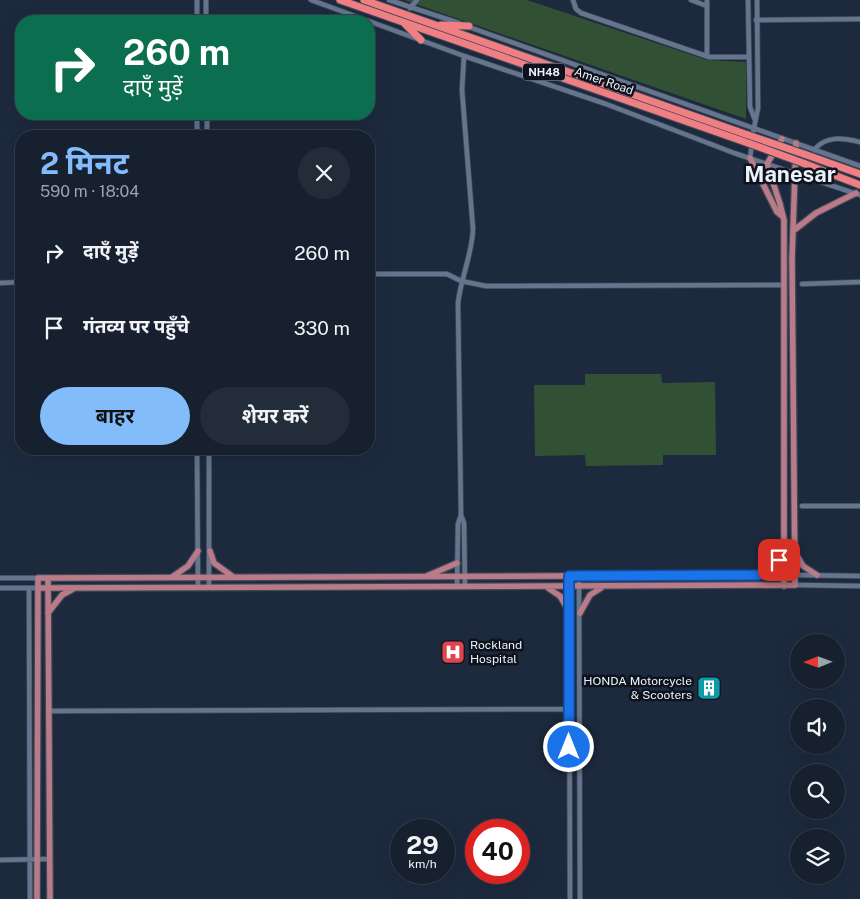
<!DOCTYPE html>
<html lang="hi">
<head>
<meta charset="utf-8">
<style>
  :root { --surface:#16202e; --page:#232d3a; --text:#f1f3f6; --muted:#9ea3aa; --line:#353e4a; --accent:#83bcfb }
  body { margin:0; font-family:"Public Sans","Noto Sans Devanagari",sans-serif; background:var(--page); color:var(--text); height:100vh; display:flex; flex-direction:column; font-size:19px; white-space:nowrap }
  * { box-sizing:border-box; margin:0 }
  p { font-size:16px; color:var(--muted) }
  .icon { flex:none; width:28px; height:28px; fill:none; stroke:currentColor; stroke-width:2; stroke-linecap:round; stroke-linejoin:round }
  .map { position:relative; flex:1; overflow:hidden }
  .drawer { position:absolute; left:15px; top:130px; width:360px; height:325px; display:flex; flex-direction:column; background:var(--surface); border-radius:20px; box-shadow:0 5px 20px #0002,0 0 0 1px var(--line) }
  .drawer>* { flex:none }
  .banner { position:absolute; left:15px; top:15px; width:360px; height:105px; border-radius:20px; box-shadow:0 5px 20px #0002,0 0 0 1px var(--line); background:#0b6e4f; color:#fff; overflow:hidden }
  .needle { width:32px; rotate:269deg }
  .buttons { position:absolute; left:790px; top:634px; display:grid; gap:10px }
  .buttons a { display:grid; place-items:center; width:55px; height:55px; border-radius:50%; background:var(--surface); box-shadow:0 5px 20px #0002,0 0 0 1px var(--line); font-size:25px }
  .speed { position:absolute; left:390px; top:819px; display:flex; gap:10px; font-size:25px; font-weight:700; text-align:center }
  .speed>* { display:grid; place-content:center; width:65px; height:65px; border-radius:50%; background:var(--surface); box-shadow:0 5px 20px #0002,0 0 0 1px var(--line); line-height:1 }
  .speed small { font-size:12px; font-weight:400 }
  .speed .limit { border:8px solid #d22; background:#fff; color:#111 }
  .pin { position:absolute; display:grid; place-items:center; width:42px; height:42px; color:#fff; margin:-21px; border-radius:10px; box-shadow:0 2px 8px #0006 }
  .me { position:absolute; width:55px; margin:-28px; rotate:0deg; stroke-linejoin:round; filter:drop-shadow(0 0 4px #0008) }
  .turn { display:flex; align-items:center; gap:18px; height:105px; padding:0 25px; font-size:22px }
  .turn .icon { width:65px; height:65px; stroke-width:2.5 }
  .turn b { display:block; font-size:35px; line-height:42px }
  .round { display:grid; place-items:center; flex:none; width:52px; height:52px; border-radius:26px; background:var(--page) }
  .head { display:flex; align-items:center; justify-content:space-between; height:85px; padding:0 25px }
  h1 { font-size:30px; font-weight:700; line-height:38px; color:var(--accent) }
  .cta { display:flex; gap:10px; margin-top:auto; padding:10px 25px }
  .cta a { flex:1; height:58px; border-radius:30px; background:var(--accent); color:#111; font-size:20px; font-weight:700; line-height:58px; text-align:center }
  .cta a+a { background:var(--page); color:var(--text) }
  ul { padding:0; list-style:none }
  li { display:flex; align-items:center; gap:15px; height:75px; padding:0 25px }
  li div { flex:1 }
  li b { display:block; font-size:19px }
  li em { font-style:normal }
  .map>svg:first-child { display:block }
  .green { fill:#325134 }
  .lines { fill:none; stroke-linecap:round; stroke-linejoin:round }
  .minor-casing { stroke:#3e4859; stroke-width:6 }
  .major-casing { stroke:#3e4859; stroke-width:8 }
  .highway-casing { stroke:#3e4859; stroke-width:9 }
  .minor { stroke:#66758e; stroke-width:4.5 }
  .major { stroke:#b97b87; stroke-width:5.5 }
  .highway { stroke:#f07f83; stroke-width:7 }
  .highway-bridge-casing { stroke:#3e4859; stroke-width:9; stroke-linecap:butt }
  .highway-bridge { stroke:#f07f83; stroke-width:7 }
  .route-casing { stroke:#114b97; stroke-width:12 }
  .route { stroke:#1a73e8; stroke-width:9 }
  .labels { text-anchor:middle; stroke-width:5; stroke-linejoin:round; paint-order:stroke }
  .shield { fill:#0d121c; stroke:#a8afba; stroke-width:1 }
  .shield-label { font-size:11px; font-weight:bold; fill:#ebf2fd }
  .street-label { font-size:12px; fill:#ebf2fd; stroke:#0d121c }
  .poi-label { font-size:12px; fill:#ebf2fd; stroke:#0d121c; text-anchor:start }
  .town-label { font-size:22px; font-weight:bold; fill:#ebf2fd; stroke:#0d121c }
</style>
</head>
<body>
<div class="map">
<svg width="860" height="899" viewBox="0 0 860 899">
  <rect width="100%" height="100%" fill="#1d2a3e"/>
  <path class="green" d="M 404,0 L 527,0 L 707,60 L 746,62 L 746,119 Z
    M 585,374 L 661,374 L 662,383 L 715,382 L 716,455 L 663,455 L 663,465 L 586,466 L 585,455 L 535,456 L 534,385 L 585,385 Z"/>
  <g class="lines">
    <g class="minor-casing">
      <path id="minor" d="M 206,0 L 206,21
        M 311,0 L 464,56 L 606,104 L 734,153 L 860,195
        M 389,0 L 459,23
        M 573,0 L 576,9 L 581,13 L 709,57 L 748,57
        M 691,0 L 707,6
        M 707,0 L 707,56
        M 748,0 L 750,107 L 755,120
        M 410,8 L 417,0
        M 756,20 L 860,19
        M 197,21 L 197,0
        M 466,26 L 860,166
        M 207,114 L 207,136
        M 753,133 L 758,108 L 757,0
        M 197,136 L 197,114
        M 814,150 C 826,135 843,138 860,142
        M 750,158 L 752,143
        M 369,274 L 447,274 L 461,281 L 486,286 L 783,285
        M 0,283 L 21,282
        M 802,284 L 860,282
        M 197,449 L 198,587
        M 209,449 L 209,587
        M 802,506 L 860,506
        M 461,515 L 464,523 L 465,587
        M 795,575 L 860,576
        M 569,576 L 570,899
        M 579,576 L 580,899
        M 0,578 L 38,578
        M 795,585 L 860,586
        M 457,587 L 458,524 L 461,515 L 458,303 C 461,277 472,255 473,229 L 462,90 L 464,56
        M 0,588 L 38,588
        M 29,588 L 30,899
        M 48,711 L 569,709
        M 0,860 L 50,859"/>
    </g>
    <g class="major-casing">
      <path id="major" d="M 782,139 L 767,164 L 780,204 L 784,220 L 784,586
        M 750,158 L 777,212 L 783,217
        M 793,231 L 816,213 L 856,193
        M 210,551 L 214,563 L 232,576
        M 796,554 L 803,566 L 817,575
        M 760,574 L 773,566 L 783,552
        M 427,576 L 457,563
        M 172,577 L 188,566 L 198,551
        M 48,578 L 50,899
        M 38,588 L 795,585 L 792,259 L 796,143
        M 548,588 L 560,596 L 569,611
        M 48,613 L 62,595 L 73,589
        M 580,613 L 590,595 L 601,588
        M 37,899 L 38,578 L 795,575"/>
    </g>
    <g class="highway-casing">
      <path id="highway" d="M 340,0 L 748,143
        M 364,0 L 748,135
        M 405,24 L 421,40
        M 441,25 L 469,26
        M 804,154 L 860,174
        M 803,163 L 860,185"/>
    </g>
    <use href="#minor" class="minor"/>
    <use href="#major" class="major"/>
    <use href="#highway" class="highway"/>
    <g class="highway-bridge-casing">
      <path id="highway-bridge" d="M 748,135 L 804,154
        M 748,143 L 803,163"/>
    </g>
    <use href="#highway-bridge" class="highway-bridge"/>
  </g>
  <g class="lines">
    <g class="route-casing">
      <path id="route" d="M 569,747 L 569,576 L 758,575 L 769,570 L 779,560"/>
    </g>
    <use href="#route" class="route"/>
  </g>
  <defs>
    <g id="hospital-square" transform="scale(1.25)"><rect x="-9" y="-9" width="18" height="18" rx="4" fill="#e0444e" stroke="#0d121c"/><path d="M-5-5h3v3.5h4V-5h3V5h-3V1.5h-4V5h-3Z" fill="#fff"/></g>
    <g id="building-square" transform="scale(1.25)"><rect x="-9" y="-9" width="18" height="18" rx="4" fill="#0f9aa8" stroke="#0d121c"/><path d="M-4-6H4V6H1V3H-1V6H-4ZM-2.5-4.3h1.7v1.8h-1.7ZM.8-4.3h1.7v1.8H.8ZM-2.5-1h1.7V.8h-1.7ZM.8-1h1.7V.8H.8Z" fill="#fff"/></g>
  </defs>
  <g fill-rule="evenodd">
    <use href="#hospital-square" x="453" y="652"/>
    <use href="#building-square" x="709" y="688"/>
  </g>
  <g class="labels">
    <rect class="shield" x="523" y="63.5" width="42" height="17" rx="4"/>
    <g class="shield-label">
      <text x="544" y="76">NH48</text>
    </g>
    <g class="street-label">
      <text transform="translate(604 81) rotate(19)" y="4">Amer Road</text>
    </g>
    <g class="poi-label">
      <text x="470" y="649">Rockland<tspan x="470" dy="14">Hospital</tspan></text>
      <text x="692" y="685" text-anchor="end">HONDA Motorcycle<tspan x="692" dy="14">&amp; Scooters</tspan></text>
    </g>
    <g class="town-label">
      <text x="790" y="182">Manesar</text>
    </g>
  </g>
</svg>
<div class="buttons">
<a><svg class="needle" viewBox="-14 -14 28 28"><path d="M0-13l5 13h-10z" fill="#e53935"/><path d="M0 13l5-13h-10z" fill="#9ea3aa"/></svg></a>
<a><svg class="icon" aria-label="sound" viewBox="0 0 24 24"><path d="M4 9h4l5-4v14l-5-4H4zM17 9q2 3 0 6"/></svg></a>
<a><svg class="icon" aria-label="search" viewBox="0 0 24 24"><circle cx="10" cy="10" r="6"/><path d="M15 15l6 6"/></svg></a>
<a><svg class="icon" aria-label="layers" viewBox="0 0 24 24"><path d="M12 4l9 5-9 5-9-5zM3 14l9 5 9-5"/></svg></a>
</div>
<div class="speed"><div>29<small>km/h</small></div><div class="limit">40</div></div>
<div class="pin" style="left:779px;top:560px;background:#d93025"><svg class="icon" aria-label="arrive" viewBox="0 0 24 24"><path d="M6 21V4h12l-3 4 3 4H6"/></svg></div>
<svg class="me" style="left:569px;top:747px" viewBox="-20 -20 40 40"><circle r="17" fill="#1a73e8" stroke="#fff" stroke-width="3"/><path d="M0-11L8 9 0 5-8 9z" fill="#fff"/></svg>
<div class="banner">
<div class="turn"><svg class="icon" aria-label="right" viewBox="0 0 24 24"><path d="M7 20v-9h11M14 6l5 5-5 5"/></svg><div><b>260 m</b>दाएँ मुड़ें</div></div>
</div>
<section class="drawer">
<div class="head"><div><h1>2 मिनट</h1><p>590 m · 18:04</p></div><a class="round"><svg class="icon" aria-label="close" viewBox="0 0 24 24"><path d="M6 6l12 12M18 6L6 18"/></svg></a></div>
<ul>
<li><svg class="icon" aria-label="right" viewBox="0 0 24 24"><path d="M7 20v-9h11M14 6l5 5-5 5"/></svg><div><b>दाएँ मुड़ें</b></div><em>260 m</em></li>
<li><svg class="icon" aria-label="arrive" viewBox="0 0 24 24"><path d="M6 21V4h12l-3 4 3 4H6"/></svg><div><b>गंतव्य पर पहुँचे</b></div><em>330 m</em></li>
</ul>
<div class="cta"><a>बाहर</a><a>शेयर करें</a></div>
</section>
</div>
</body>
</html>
